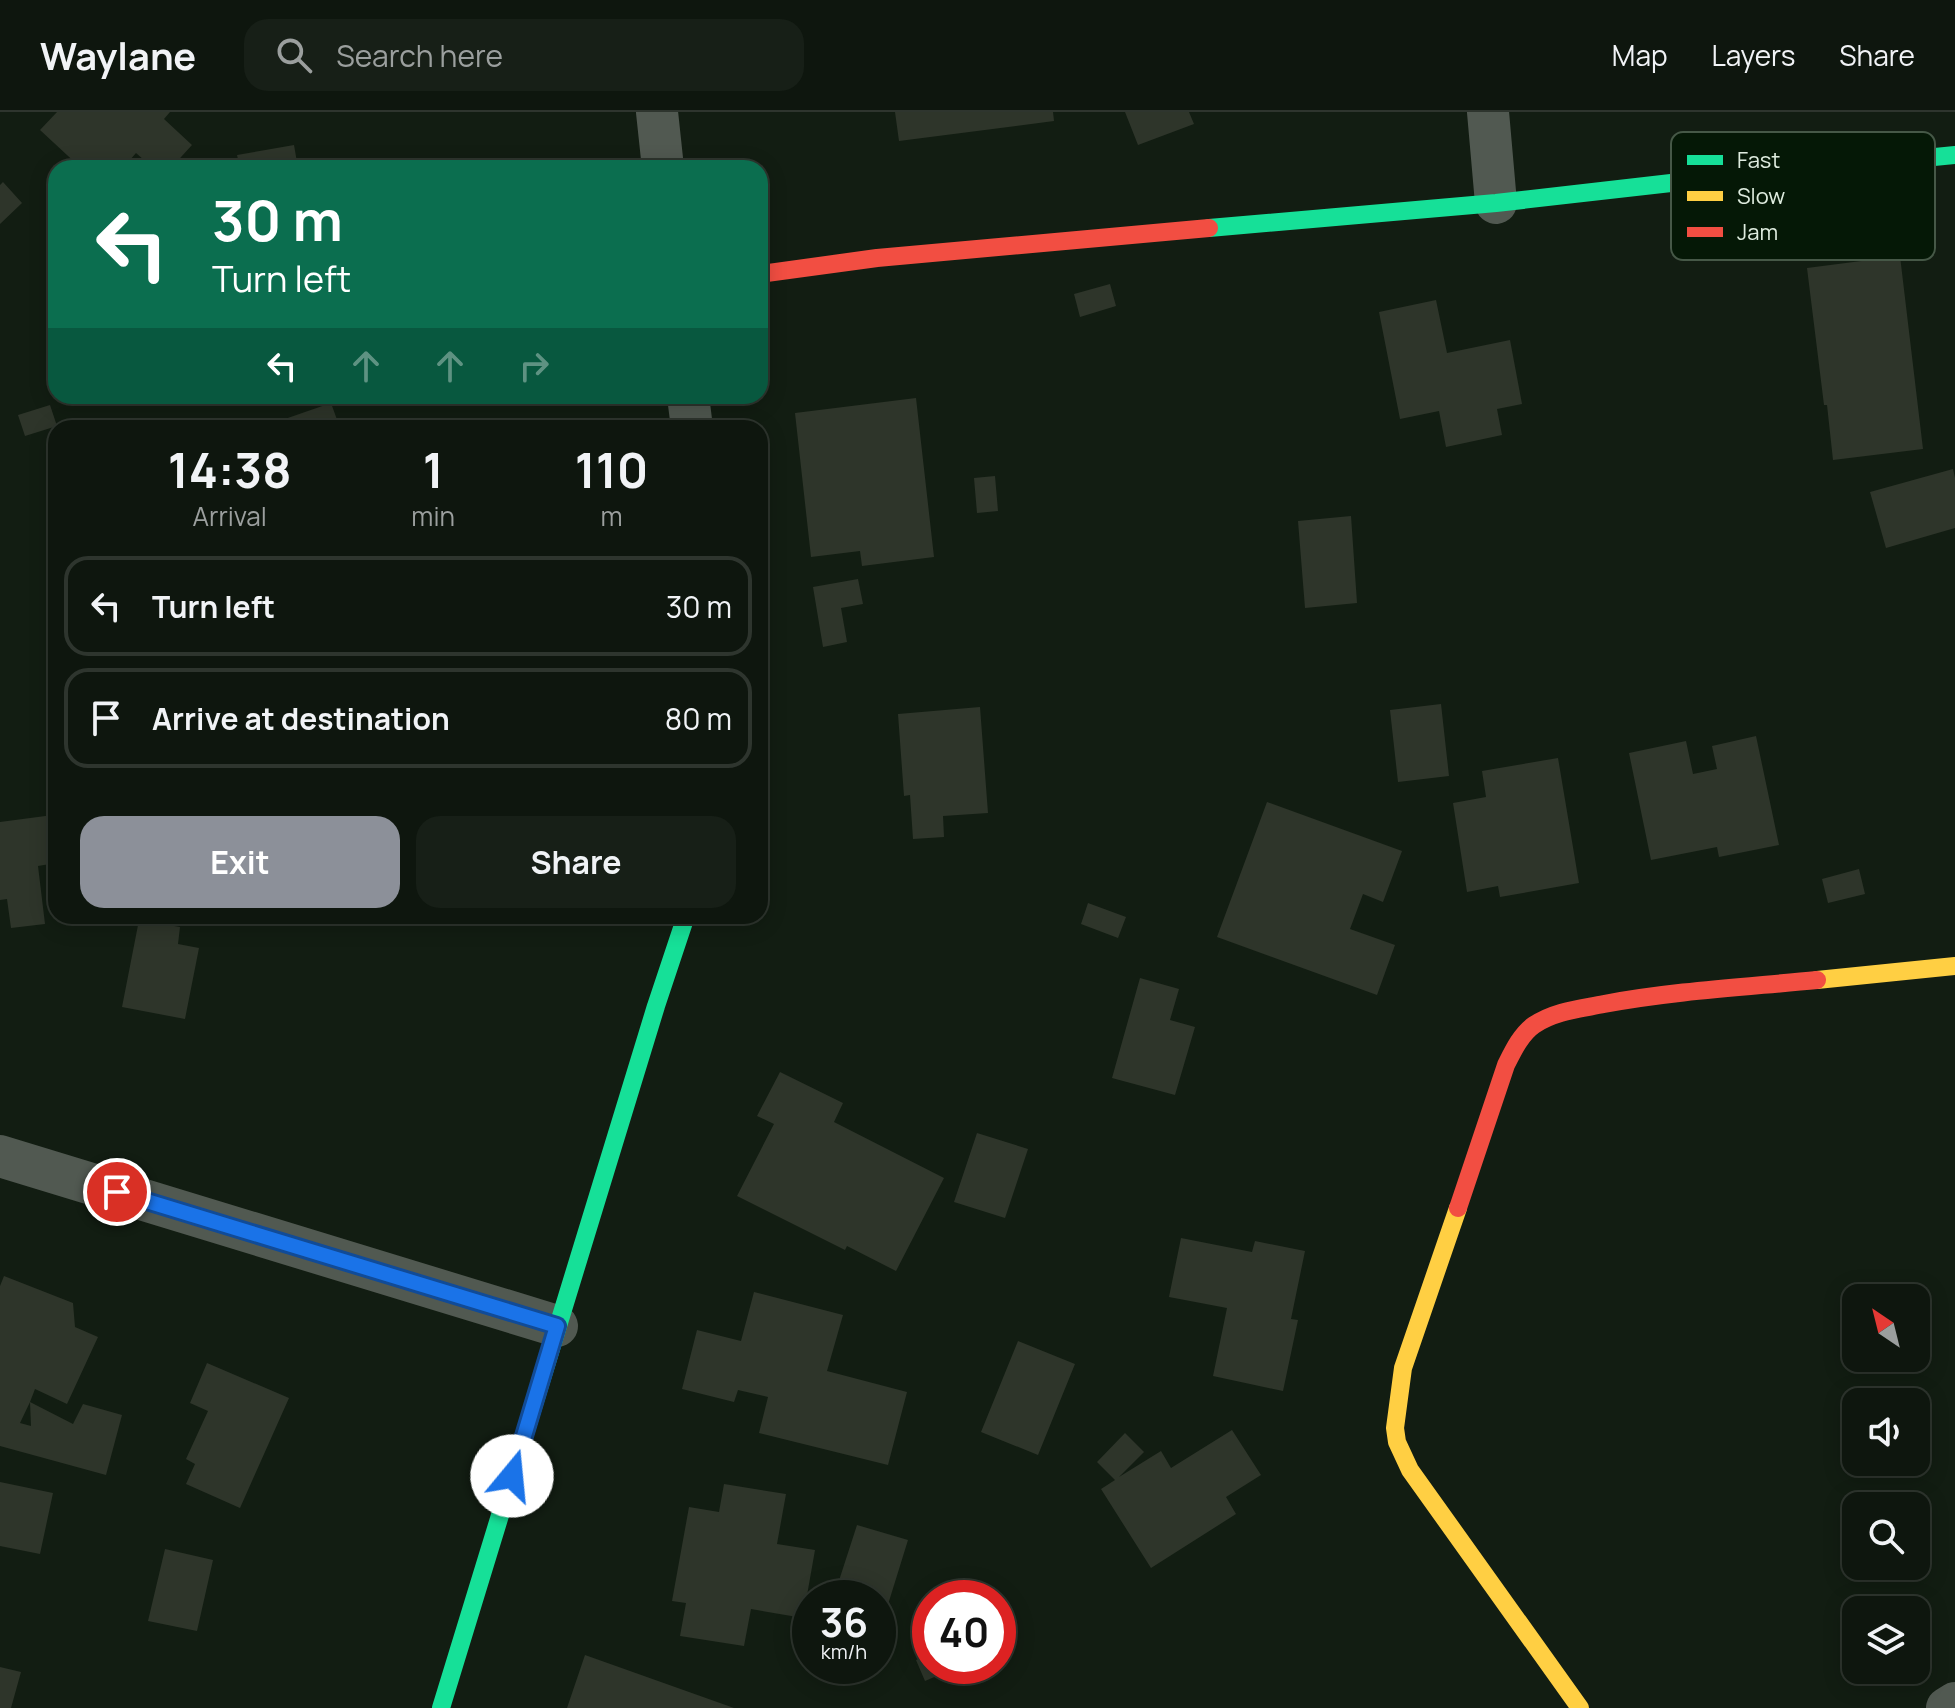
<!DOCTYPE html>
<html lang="en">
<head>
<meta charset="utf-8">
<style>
  :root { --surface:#0e160e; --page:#171f17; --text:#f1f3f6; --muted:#9b9f9e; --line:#2e352e; --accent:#8c9099 }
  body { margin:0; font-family:Manrope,sans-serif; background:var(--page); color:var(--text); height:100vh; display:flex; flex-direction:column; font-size:30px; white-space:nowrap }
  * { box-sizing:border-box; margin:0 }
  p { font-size:26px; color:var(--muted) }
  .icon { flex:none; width:44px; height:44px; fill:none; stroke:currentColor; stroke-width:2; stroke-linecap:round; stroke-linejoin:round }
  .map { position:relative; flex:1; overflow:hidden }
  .sheet { position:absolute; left:48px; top:308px; width:720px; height:504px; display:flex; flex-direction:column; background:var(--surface); border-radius:24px; box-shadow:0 4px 20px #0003,0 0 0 2px var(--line) }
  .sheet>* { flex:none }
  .hud { position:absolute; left:48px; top:48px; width:720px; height:244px; border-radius:24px; box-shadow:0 4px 20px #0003,0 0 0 2px var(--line); background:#0b6e4f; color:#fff; overflow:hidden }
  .needle { width:52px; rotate:325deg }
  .tools { position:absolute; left:1842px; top:1172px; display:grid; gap:16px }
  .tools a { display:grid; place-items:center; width:88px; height:88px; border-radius:16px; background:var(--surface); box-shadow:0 4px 20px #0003,0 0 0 2px var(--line); font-size:40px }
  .speed { position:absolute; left:792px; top:1468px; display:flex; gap:16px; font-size:40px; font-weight:700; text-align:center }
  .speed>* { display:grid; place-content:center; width:104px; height:104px; border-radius:50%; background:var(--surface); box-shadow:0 4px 20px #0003,0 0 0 2px var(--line); line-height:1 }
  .speed small { font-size:20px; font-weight:400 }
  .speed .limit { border:12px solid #d22; background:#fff; color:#111 }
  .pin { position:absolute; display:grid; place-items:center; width:68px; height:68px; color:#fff; margin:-34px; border:4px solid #fff; border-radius:50%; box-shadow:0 2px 8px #0007 }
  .me { position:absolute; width:88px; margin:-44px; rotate:17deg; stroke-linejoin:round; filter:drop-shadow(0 0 6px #0008) }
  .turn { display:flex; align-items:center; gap:28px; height:168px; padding:0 32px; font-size:36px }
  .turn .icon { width:104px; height:104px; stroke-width:2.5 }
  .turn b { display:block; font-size:56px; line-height:68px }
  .lanes { display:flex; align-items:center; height:76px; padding:0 32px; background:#0003; justify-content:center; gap:40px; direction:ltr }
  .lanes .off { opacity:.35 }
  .eta { display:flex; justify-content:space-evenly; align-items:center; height:136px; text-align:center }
  .eta b { font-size:48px; font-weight:700; line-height:56px }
  .primary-button { display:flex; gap:16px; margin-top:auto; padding:16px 32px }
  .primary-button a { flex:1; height:92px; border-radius:24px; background:var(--accent); color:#fff; font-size:32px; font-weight:700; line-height:92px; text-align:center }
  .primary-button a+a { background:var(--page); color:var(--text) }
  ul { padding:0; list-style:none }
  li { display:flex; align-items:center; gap:24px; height:100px; margin:0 16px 12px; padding:0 16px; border:4px solid var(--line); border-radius:24px }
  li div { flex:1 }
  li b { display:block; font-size:30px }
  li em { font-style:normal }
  header { display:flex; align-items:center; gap:48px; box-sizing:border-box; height:112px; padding:0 40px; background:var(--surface); border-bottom:2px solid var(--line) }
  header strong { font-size:38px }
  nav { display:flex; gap:44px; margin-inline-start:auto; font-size:28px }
  .search { width:560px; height:72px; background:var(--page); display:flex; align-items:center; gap:20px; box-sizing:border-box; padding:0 28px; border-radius:24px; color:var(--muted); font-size:30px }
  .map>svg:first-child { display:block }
  .building { fill:#2e352a; fill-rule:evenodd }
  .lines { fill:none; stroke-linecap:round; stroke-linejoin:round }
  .street { stroke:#515951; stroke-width:42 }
  .fast { stroke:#16e098; stroke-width:18 }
  .slow { stroke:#ffcf43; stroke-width:18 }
  .jam { stroke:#f24e42; stroke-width:18 }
  .route-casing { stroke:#114b97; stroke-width:20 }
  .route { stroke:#1a73e8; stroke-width:14 }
  .key { fill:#051806; stroke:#465847; stroke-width:2 }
  .key-label { font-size:22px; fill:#dfecdf }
</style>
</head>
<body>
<header>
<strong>Waylane</strong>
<div class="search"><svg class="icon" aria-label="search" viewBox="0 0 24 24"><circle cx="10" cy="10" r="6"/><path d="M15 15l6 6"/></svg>Search here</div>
<nav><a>Map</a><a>Layers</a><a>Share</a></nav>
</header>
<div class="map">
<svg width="1955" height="1596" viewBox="0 0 1955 1596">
  <rect width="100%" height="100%" fill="#121d12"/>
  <path class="building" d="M 57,0 L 170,0 L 164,7 L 192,33 L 171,56 L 153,56 L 136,41 L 123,56 L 81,56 L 40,18 Z
    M 895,0 L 1053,0 L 1054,9 L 899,29 Z
    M 1125,0 L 1189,0 L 1194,12 L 1138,33 Z
    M 294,33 L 298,56 L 240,56 L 237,43 Z
    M 3,70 L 22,91 L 0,112 L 0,73 Z
    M 1900,144 L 1923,337 L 1833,348 L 1827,293 L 1824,293 L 1807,156 Z
    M 1110,172 L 1116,194 L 1080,205 L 1074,182 Z
    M 1436,188 L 1447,241 L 1510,228 L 1522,292 L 1497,297 L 1502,323 L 1446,335 L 1439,299 L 1400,307 L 1379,200 Z
    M 916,286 L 934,445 L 862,454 L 860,439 L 811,445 L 795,301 Z
    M 331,291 L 340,316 L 285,316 L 282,308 Z
    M 50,293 L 57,314 L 25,324 L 18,303 Z
    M 1953,357 L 1955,366 L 1955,416 L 1886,436 L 1870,380 Z
    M 995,364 L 998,399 L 977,401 L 974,366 Z
    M 1351,404 L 1357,491 L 1305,496 L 1298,409 Z
    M 858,467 L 863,492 L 841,496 L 847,530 L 823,535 L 813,475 Z
    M 1441,592 L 1449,664 L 1398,670 L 1390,598 Z
    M 980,595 L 988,701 L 943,704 L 944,725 L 913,727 L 910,683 L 904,684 L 898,602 Z
    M 1756,624 L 1779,733 L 1719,745 L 1717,735 L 1651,748 L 1629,641 L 1686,629 L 1693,662 L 1717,657 L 1712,634 Z
    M 1558,646 L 1579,771 L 1500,785 L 1498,774 L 1467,780 L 1453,691 L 1486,685 L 1482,659 Z
    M 1267,690 L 1402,739 L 1383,790 L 1363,782 L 1350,817 L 1395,833 L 1377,883 L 1217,825 Z
    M 53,703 L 56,730 L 56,751 L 38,754 L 45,812 L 11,816 L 7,787 L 0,788 L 0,710 Z
    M 1859,757 L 1865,782 L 1828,791 L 1822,767 Z
    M 1088,791 L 1126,805 L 1118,826 L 1081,812 Z
    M 155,804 L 218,804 L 216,813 L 155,806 Z
    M 139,808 L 180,815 L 178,832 L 199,836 L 185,907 L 122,895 Z
    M 1140,866 L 1179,877 L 1170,908 L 1195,915 L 1175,983 L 1112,966 Z
    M 780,960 L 843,991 L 834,1010 L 944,1066 L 896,1159 L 847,1134 L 845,1138 L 737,1084 L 774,1012 L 757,1004 Z
    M 977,1021 L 1028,1037 L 1005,1106 L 954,1090 Z
    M 1181,1126 L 1252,1140 L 1255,1129 L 1305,1139 L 1291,1207 L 1298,1208 L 1283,1279 L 1213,1264 L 1227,1196 L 1169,1185 Z
    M 4,1164 L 73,1191 L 75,1215 L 98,1225 L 67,1292 L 35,1277 L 30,1290 L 73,1312 L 83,1292 L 122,1303 L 106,1363 L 0,1334 L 0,1174 ZM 30,1290 L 31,1314 L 20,1311 Z
    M 754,1180 L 843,1203 L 827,1259 L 907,1280 L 888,1353 L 759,1321 L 768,1285 L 738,1278 L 734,1290 L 682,1277 L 697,1218 L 741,1229 Z
    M 1018,1229 L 1075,1252 L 1038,1343 L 981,1320 Z
    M 207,1251 L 289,1286 L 240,1396 L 186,1372 L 195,1352 L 186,1347 L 208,1299 L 190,1291 Z
    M 1232,1318 L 1261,1363 L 1226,1385 L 1236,1402 L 1151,1456 L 1101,1377 L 1115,1368 L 1097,1350 L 1125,1321 L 1144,1340 L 1119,1365 L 1161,1339 L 1171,1356 Z
    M 0,1370 L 53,1381 L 40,1442 L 0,1434 Z
    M 724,1372 L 786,1382 L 777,1432 L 815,1438 L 803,1506 L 751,1497 L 744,1534 L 680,1524 L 686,1491 L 672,1489 L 689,1395 L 719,1400 Z
    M 857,1413 L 908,1428 L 886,1499 L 878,1497 L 878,1486 L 841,1486 L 834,1484 Z
    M 165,1437 L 213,1448 L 197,1519 L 148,1509 Z
    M 930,1542 L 930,1554 L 960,1554 L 925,1569 L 916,1548 Z
    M 585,1543 L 734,1596 L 567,1596 Z
    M 0,1555 L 21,1560 L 11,1596 L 0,1596 Z"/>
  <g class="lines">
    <path class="street" d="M 657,0 L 663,56
      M 1488,0 L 1496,91
      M 688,284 L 692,316
      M 0,1044 L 557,1214
      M 1947,1596 L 1955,1591"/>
    <path class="fast" d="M 1209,116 L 1496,91 L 1671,71 L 1955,43
      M 441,1596 L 656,894 L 686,804"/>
    <path class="slow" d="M 1817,868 L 1955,854
      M 1458,1096 L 1403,1256 L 1395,1316 L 1397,1330 L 1410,1358 L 1580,1596"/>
    <path class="jam" d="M 760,162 L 877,146 L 1209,116
      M 1458,1096 L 1506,953 C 1513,939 1521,922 1534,913 C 1555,899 1579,897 1604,892 C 1674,879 1746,875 1817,868"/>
  </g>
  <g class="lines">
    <g class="route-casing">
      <path id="route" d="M 117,1080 L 557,1214 L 512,1364"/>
    </g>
    <use href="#route" class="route"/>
  </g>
  <rect x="1671" y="20" width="264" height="128" rx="12" class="key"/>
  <rect x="1687" y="43" width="36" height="10" fill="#16e098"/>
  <rect x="1687" y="79" width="36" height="10" fill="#ffcf43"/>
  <rect x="1687" y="115" width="36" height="10" fill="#f24e42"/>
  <g class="key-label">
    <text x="1737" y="56">Fast</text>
    <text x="1737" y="92">Slow</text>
    <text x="1737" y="128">Jam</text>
  </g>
</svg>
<div class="tools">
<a><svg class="needle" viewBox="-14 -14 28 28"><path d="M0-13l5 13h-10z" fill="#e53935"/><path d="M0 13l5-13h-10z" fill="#9b9f9e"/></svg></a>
<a><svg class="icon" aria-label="sound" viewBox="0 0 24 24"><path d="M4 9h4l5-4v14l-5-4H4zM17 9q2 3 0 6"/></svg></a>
<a><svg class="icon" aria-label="search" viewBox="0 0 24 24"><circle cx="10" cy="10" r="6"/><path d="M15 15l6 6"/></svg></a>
<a><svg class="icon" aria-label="layers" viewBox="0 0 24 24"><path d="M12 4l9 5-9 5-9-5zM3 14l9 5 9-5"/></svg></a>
</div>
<div class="speed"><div>36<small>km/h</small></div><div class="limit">40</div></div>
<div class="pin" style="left:117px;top:1080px;background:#d93025"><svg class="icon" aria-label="arrive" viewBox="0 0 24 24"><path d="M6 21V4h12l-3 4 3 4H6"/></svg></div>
<svg class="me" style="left:512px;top:1364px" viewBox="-20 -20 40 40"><circle r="19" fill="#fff"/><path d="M0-13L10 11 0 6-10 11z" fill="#1a73e8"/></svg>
<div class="hud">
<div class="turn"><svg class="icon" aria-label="left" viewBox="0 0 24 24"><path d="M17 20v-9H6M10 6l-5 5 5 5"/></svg><div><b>30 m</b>Turn left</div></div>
<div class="lanes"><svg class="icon" aria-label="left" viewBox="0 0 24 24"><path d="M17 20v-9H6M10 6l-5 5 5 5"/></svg><svg class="icon off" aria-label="ahead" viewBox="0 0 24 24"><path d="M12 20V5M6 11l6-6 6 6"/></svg><svg class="icon off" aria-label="ahead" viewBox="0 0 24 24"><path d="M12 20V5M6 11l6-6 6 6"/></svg><svg class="icon off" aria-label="right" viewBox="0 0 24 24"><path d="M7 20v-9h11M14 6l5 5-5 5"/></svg></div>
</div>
<section class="sheet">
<div class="eta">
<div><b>14:38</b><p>Arrival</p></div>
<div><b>1</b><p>min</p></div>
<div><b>110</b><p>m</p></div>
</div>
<ul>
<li><svg class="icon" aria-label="left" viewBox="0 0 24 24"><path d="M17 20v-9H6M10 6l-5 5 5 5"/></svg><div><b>Turn left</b></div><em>30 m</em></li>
<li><svg class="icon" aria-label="arrive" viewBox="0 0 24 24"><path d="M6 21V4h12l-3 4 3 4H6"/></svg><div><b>Arrive at destination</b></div><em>80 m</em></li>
</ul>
<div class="primary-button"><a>Exit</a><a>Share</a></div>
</section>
</div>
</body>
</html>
